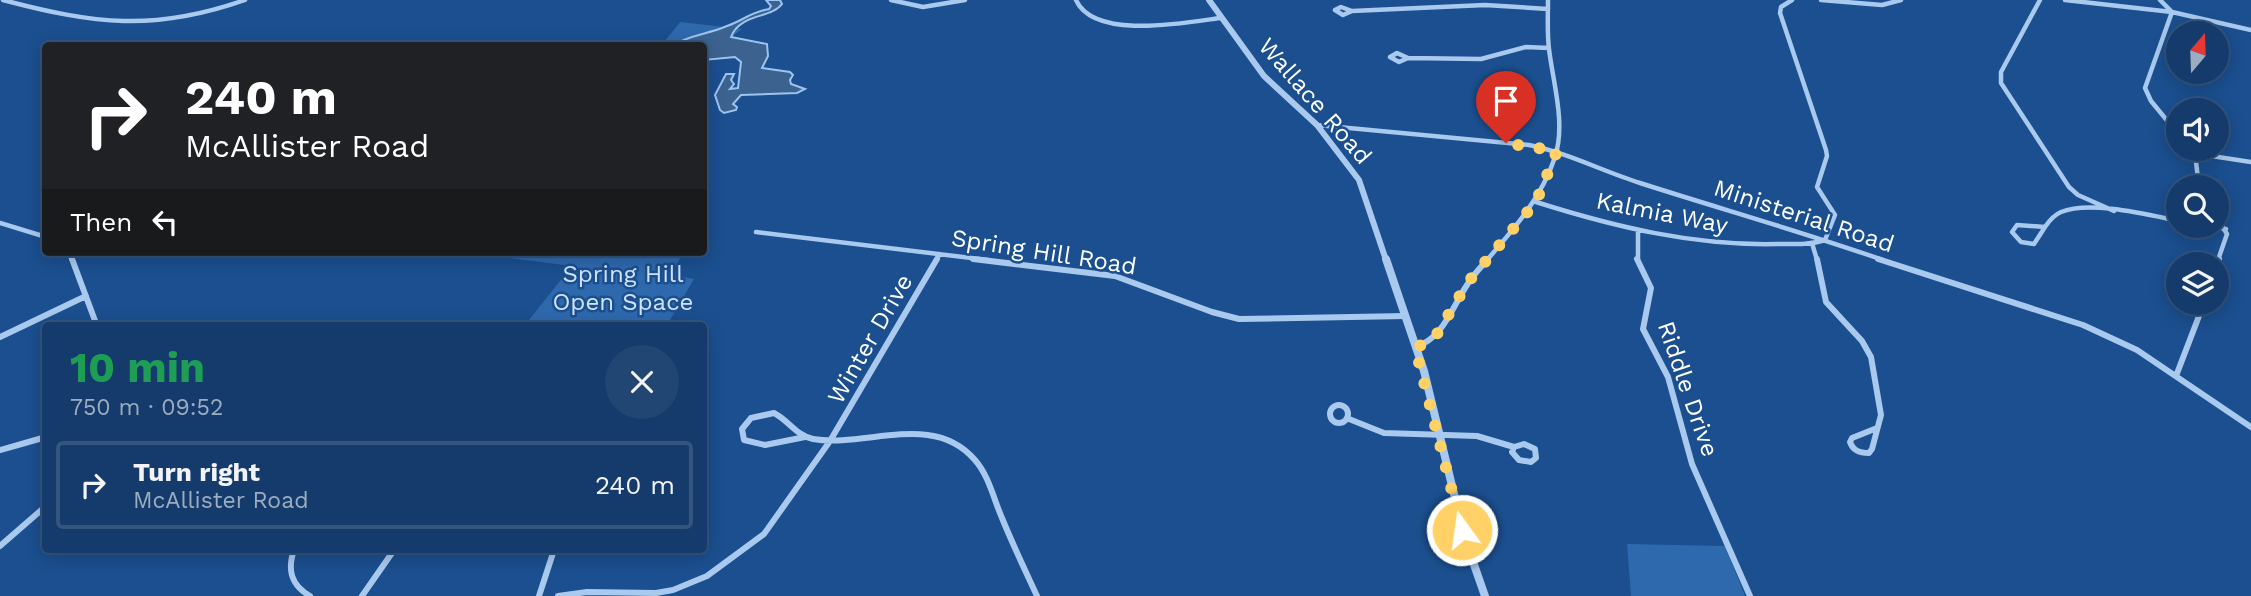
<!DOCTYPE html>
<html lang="en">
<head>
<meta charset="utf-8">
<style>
  :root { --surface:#143b6b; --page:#214673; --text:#f1f3f6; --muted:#9dadc1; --line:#33557e }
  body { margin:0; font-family:"Work Sans",sans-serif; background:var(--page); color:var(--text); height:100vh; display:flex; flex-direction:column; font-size:26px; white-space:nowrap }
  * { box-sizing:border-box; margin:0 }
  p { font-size:23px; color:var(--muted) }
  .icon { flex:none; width:38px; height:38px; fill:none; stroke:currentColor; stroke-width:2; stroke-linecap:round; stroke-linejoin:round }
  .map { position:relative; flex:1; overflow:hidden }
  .drawer { position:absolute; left:42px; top:322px; width:665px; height:231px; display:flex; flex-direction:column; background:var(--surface); border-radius:7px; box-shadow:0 4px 18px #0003,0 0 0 2px var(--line) }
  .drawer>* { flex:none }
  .top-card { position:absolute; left:42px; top:42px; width:665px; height:214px; border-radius:7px; box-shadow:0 4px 18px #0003,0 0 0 2px var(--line); background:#202124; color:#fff; overflow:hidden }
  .needle { width:46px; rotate:19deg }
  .fabs { position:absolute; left:2166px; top:21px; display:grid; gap:14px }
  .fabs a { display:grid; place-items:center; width:63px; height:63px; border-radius:50%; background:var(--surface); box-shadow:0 4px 18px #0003,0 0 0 2px var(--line); font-size:35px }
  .pin { position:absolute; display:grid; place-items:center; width:60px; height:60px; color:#fff; margin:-72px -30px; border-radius:50% 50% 50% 0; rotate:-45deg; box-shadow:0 0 7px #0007 }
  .pin .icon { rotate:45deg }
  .me { position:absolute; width:77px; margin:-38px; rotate:346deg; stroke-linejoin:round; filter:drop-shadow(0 0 5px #0008) }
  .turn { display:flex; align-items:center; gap:24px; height:147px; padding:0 28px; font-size:32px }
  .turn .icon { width:91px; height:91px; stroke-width:2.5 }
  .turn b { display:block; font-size:49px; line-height:60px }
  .then { display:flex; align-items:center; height:66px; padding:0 28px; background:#0003; gap:14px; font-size:26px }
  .round { display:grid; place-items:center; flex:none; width:74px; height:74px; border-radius:37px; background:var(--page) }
  .head { display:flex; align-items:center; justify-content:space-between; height:119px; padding:0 28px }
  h1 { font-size:42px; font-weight:700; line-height:52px; color:#1e9e55 }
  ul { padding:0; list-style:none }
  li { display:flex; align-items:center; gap:21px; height:88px; margin:0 14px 10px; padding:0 14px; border:4px solid var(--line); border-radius:7px }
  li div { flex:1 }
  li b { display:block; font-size:26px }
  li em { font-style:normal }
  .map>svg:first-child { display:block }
  .green { fill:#2e69ad }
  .water { fill:#3c6290; stroke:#9cc4f0; stroke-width:2 }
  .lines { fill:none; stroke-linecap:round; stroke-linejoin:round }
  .minor-far1 { stroke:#a9c9ee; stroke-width:4.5 }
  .minor { stroke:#a9c9ee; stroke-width:6 }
  .tertiary-far1 { stroke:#a9c9ee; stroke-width:6 }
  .tertiary { stroke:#a9c9ee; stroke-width:8 }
  .route { stroke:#ffd166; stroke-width:12; stroke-dasharray:0 21.6 }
  .labels { text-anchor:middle; stroke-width:5; stroke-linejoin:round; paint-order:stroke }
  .street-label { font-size:24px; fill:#fff; stroke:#1b4f8f }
  .park-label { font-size:24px; fill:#cfe3fa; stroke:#1b4f8f }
</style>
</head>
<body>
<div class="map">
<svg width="2251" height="596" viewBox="0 0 2251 596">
  <rect width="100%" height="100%" fill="#1b4f8f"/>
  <path class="green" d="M 680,22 L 742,29 L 716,48 L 704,46 L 661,46 Z
    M 465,252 L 684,252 L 670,275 L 694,279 L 667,325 L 525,325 L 572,266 Z
    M 1627,544 L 1725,546 L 1745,596 L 1631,596 Z"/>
  <path class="water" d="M 766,0 L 780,0 L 782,4 C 771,19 740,13 731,37 L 767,44 L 768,56 L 762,68 L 790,72 L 793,75 L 790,80 L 791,84 L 805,89 L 797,93 L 741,95 L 733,104 L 737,107 L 736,110 L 724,113 L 720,110 L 715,95 L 726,74 L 734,74 L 731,80 L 734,84 L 730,89 L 738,88 L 741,62 L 735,57 L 704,60 L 704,46 L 673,45 C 690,35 709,34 727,26 C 744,20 751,12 769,9 L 771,6 Z"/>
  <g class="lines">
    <path class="minor-far1" d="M 3,0 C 94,24 154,32 245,0
      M 891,0 L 923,7 L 965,0
      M 1076,0 C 1094,40 1184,23 1220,18
      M 1821,0 L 1882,5 L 1901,0
      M 2040,0 L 2001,72 L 2001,83 L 2069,187 L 2078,195 L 2114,211
      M 2065,0 L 2172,12 L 2251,30
      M 2160,0 L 2172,12 L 2145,88 L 2151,101 L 2179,135
      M 1341,7 L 1352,11 L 1343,15 L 1335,10 Z
      M 1352,11 L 1485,5 L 1548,9
      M 1397,53 L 1408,58 L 1399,62 L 1390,57 Z
      M 1408,58 L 1481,59 L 1526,47 L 1549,48
      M 1317,125 L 1529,145 C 1568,153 1602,171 1640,183 C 1721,209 1803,232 1883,260
      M 2189,149 L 2196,162 L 2199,187
      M 2192,153 L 2251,162
      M 1536,202 C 1615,227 1694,246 1777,244 C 1793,244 1810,245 1825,240 L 1835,215 L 1817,187 L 1827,156 L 1826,150 L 1780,13 L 1781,7 L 1792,0
      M 2217,218 L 2227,234 L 2218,260
      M 0,223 L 46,237
      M 2017,225 L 2045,227 L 2034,244 L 2021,242 L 2012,232 Z
      M 2208,226 L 2226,229
      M 2045,227 C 2049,221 2054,215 2061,212 C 2090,200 2149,215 2179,221
      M 1638,230 L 1638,260
      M 756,232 L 988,260
      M 1812,243 L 1817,260
      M 68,252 L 72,260
      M 936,260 L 940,254
      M 1487,260 C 1514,229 1542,197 1555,157 C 1566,123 1553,83 1549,49 C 1547,33 1548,16 1548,0"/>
    <path class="minor" d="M 72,259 L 97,326
      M 973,259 L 1115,276 L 1212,312 L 1239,319 L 1406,316
      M 1637,259 L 1651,288 L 1643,329 L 1668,377 L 1692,464 L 1750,596
      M 1817,259 L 1826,302 L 1862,341 L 1871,357 L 1881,415 L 1872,449 L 1869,453 C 1860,453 1853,451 1850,442 L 1852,438 L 1877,428
      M 1878,259 L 2083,325 L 2137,350 L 2251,427
      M 2217,264 L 2219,259
      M 0,337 L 86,296
      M 1415,347 C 1443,339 1452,307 1467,285 C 1473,275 1481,267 1488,259
      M 2176,376 L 2204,303
      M1330 414a9 9 0 1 1 18 0a9 9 0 1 1-18 0Z
      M 1349,419 L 1384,433 L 1477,436 L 1514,447
      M 805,437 L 765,445 L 744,440 L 742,429 L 751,418 L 774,413 C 788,420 797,436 813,439 C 867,448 933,411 975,460 C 989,476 994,500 1002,518 C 1013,545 1025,570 1037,596
      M 1524,444 L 1535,449 L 1536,458 L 1531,462 L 1519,460 L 1512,452 L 1514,447 Z
      M 0,450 L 46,437
      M 0,546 L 46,506
      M 294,550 C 287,570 291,585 310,596
      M 362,596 L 394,550
      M 539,596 L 554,550
      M 558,596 L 587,592 L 656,593 L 673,590 L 707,576 L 764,534 L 830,441 L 937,259"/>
    <path class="tertiary-far1" d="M 1209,0 L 1264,76 L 1317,125 L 1359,180 L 1386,260"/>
    <path class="tertiary" d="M 1386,259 L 1424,371 L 1465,539 L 1485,596"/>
  </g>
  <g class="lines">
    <path class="route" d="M 1462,530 L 1415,347 L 1426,344 L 1437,334 L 1468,282 L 1536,202 L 1557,151 L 1506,143"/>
  </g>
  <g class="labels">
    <g class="street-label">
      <text transform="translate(1315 101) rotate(49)" y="8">Wallace Road</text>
      <text transform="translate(1662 213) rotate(11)" y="8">Kalmia Way</text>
      <text transform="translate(1804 216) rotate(18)" y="8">Ministerial Road</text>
      <text transform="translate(1044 252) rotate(9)" y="8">Spring Hill Road</text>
      <text transform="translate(870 339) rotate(-60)" y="8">Winter Drive</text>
      <text transform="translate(1688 389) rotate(71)" y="8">Riddle Drive</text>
    </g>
    <g class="park-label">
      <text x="623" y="282">Spring Hill<tspan x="623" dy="28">Open Space</tspan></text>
    </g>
  </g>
</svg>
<div class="fabs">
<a><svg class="needle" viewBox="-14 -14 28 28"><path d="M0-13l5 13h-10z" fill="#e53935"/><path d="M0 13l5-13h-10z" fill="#9dadc1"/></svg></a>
<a><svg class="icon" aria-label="sound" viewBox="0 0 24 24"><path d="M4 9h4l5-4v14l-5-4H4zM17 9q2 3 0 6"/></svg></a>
<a><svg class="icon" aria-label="search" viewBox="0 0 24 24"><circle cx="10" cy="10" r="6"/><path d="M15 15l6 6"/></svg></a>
<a><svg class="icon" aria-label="layers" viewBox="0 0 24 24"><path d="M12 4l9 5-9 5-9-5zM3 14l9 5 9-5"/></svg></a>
</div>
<div class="pin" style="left:1506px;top:143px;background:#d93025"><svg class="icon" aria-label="arrive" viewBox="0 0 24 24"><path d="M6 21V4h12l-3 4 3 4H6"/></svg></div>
<svg class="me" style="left:1462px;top:530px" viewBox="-20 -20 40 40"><circle r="17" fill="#ffd166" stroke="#fff" stroke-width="3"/><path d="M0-11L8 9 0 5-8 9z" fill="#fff"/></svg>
<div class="top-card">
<div class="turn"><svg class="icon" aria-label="right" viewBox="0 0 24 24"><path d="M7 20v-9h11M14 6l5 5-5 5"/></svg><div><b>240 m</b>McAllister Road</div></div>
<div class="then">Then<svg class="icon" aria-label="left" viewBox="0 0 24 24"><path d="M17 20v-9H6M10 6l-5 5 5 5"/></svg></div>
</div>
<section class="drawer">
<div class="head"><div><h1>10 min</h1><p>750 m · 09:52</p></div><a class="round"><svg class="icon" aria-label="close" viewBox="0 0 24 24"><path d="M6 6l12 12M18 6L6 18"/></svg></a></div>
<ul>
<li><svg class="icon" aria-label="right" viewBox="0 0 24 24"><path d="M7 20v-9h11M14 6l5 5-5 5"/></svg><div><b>Turn right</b><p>McAllister Road</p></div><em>240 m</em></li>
</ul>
</section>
</div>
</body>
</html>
